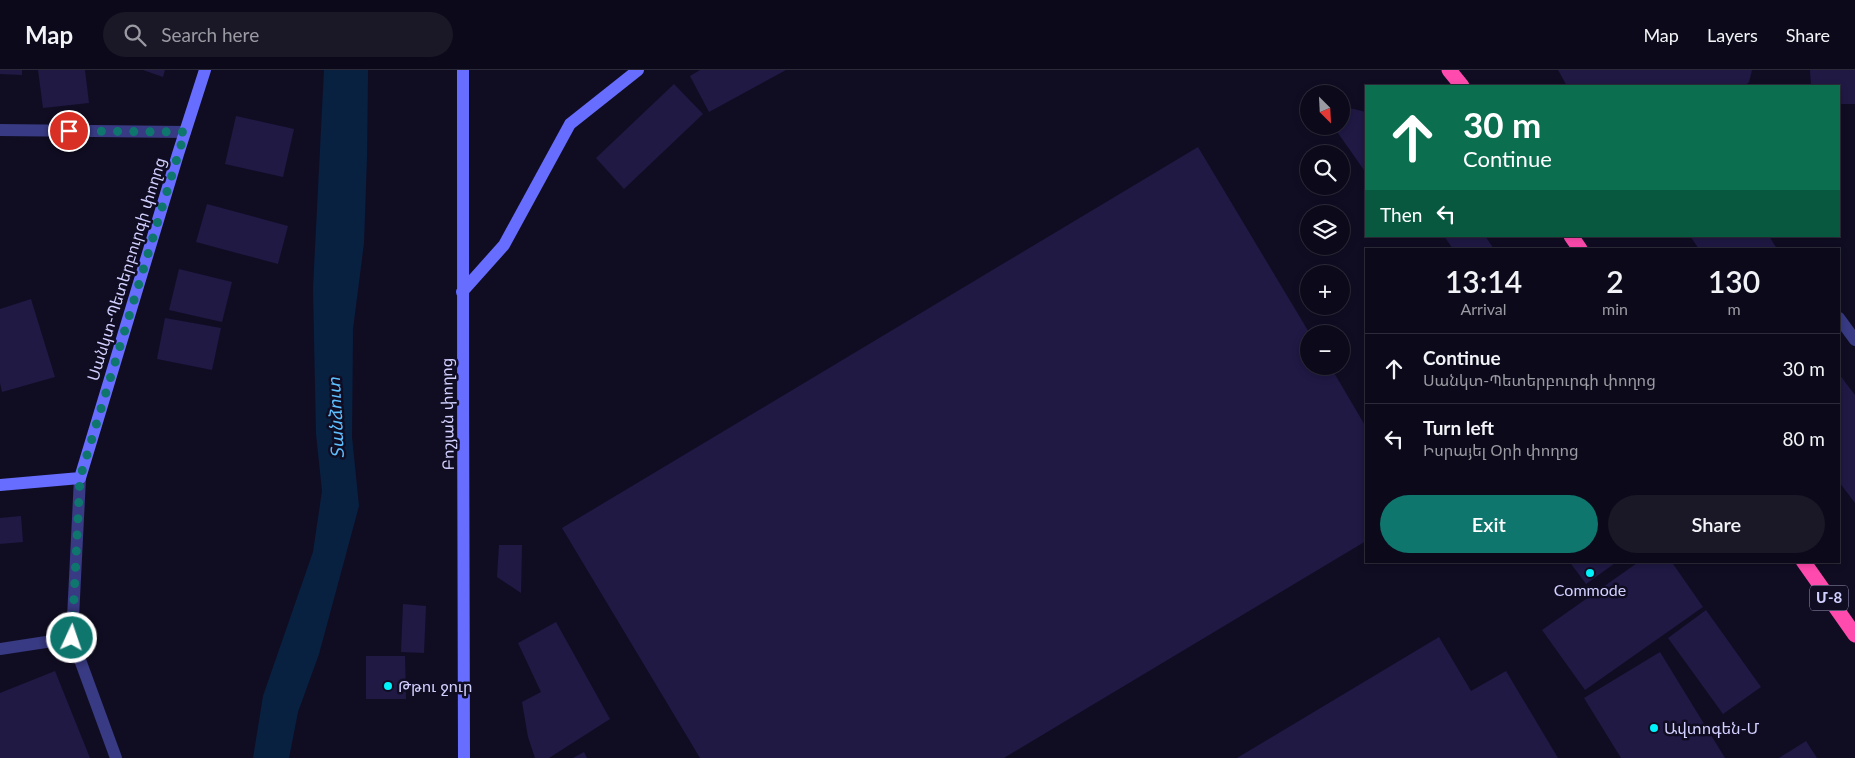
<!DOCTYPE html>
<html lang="en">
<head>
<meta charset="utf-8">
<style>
  :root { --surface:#0c0a1a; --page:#1a1827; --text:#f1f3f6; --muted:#9a9aa2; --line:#2c2b39; --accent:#0f766e }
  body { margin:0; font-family:Lato,"Noto Sans Armenian",sans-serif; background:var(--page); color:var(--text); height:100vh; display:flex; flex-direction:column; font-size:19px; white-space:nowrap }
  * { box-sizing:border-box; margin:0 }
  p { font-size:16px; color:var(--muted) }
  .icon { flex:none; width:28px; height:28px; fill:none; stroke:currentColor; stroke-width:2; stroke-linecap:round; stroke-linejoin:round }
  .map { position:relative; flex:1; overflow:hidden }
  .drawer { position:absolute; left:1365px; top:178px; width:475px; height:315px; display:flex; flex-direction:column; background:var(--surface); border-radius:0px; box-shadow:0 2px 8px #0003,0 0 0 1px var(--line) }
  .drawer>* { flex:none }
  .top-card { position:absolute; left:1365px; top:15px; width:475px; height:152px; border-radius:0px; box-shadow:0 2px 8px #0003,0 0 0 1px var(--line); background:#0b6e4f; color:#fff; overflow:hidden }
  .needle { width:32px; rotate:156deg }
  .tools { position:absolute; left:1300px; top:15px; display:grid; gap:10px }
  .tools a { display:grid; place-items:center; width:50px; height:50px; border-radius:50%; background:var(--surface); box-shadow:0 2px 8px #0003,0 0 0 1px var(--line); font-size:25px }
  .pin { position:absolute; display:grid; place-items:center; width:42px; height:42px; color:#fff; margin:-21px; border:2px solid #fff; border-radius:50%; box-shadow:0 1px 5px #0007 }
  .me { position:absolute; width:55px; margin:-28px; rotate:3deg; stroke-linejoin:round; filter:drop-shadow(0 0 4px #0008) }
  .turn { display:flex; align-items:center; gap:18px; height:105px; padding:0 15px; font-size:22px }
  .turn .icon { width:65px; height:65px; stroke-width:2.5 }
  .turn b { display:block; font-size:35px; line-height:42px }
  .then { display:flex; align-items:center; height:48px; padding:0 15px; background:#0003; gap:10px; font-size:19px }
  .eta { display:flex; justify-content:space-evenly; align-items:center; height:85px; text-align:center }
  .eta b { font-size:30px; font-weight:600; line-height:35px }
  .action { display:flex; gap:10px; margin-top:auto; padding:10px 15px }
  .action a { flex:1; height:58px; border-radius:30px; background:var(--accent); color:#fff; font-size:20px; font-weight:600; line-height:58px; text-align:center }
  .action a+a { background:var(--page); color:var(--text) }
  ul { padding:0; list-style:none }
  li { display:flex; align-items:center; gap:15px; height:70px; padding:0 15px; border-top:1px solid var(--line) }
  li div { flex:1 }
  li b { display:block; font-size:19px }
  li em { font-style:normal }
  header { display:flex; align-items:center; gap:30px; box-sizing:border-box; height:70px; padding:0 25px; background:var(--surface); border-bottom:1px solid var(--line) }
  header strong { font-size:24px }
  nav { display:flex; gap:28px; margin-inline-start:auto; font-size:18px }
  .search { width:350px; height:45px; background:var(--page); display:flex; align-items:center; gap:12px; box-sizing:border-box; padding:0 18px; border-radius:28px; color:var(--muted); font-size:19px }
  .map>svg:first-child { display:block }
  .water { fill:#092141 }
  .building { fill:#1f1944 }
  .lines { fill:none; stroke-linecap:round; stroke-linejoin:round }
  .lane { stroke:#383a83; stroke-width:12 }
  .street { stroke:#383a83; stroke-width:12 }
  .secondary { stroke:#676dff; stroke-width:12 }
  .highway { stroke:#ff4bae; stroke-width:15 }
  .route { stroke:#0f766e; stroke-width:9; stroke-dasharray:0 16.2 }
  .poi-dot { fill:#00f3fb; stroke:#100d23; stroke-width:2 }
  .labels { text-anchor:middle; stroke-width:5; stroke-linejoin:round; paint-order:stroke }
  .shield { fill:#100d23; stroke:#9896bd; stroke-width:1 }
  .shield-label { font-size:15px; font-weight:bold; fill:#d2d0ff }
  .street-label { font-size:16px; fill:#d2d0ff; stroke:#100d23 }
  .poi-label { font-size:16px; fill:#d2d0ff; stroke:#100d23; text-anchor:start }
  .water-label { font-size:18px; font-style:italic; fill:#5ebfff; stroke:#100d23 }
</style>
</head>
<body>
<header>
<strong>Map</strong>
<div class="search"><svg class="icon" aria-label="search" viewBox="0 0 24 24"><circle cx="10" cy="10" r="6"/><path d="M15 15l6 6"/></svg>Search here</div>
<nav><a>Map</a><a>Layers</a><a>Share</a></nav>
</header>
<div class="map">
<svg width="1855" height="688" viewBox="0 0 1855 688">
  <rect width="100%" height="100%" fill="#100d23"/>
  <path class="water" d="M 324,0 L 368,0 L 367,86 L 364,173 L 353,259 L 352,367 L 359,436 L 319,584 L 298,642 L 289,688 L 253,688 L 263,626 L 313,482 L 322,421 L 316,364 L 313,218 Z"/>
  <path class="building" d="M 0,0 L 22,0 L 22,5 L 0,4 Z
    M 38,0 L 85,0 L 89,33 L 43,38 Z
    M 143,0 L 165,0 L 163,7 Z
    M 700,0 L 786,0 L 709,42 L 690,6 Z
    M 1558,0 L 1752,0 L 1749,12 L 1745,16 L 1567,16 Z
    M 1810,0 L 1855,0 L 1855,34 L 1839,34 L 1839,16 L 1811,16 Z
    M 674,14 L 703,44 L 624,119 L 596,88 Z
    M 1341,36 L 1366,42 L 1366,103 L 1333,56 L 1341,56 Z
    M 236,46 L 294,59 L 283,107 L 225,94 Z
    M 1198,77 L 1310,264 L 1309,264 L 1309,296 L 1330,296 L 1366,357 L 1366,471 L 1004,688 L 700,688 L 562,458 Z
    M 207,134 L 288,156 L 278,194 L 196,172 Z
    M 1444,166 L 1485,166 L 1494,179 L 1453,179 Z
    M 1690,166 L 1769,166 L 1777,179 L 1699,179 Z
    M 179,199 L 232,212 L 222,252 L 169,240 Z
    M 31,229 L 55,307 L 2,322 L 0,313 L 0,239 Z
    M 165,248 L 221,258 L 212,300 L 157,289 Z
    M 1839,304 L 1855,325 L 1855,433 L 1839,412 Z
    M 21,446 L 23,472 L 0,474 L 0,448 Z
    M 499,475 L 522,475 L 521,523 L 497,507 Z
    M 1569,491 L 1618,491 L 1586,514 Z
    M 1640,491 L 1671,491 L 1703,537 L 1585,620 L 1542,560 Z
    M 403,534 L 426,536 L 424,583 L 401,582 Z
    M 1706,540 L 1761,617 L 1723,644 L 1668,568 Z
    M 556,552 L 610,649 L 549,688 L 535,688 L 528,667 L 522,632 L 541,622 L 518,573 Z
    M 1439,567 L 1471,621 L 1506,601 L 1558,688 L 1237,688 Z
    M 1660,582 L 1725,688 L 1621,688 L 1584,628 Z
    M 366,586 L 405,586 L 406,629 L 366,629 Z
    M 55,601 L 90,688 L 0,688 L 0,623 Z
    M 1806,671 L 1817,688 L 1779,688 Z
    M 584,682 L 587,688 L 573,688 Z"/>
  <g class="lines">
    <path class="lane" d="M 1839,248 L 1855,270"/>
    <path class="street" d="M 0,60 L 185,62
      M 80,408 L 72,568 L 116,688
      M 0,579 L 72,568"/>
    <path class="secondary" d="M 463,0 C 462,229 464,459 464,688
      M 462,222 L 504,175 L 570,54 L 638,0
      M 0,415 L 80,408 L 178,84 L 205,0"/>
    <path class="highway" d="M 1449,0 L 1462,16
      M 1571,166 L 1580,179
      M 1803,491 L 1855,565"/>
  </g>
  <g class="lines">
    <path class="route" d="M 69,61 L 185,62 L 80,408 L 72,568"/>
  </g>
  <g class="poi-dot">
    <circle cx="1590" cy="503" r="5"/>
    <circle cx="388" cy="616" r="5"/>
    <circle cx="1654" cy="658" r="5"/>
  </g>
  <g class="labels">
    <rect class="shield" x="1810" y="515.5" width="38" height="25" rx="4"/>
    <g class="shield-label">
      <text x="1829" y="533">Մ-8</text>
    </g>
    <g class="street-label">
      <text transform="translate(126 199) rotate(-73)" y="6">Սանկտ-Պետերբուրգի փողոց</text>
      <text transform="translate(447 344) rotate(-91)" y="6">Բոշյան փողոց</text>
    </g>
    <g class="poi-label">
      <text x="1590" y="526" text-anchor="middle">Commode</text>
      <text x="398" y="622">Թթու ջուր</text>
      <text x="1664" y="664">Ավտոգեն-Մ</text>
    </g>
    <g class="water-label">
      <text transform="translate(336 348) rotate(-93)" y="6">Տանձուտ</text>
    </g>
  </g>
</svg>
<div class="tools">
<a><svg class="needle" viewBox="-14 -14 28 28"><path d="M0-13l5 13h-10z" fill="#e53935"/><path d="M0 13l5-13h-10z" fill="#9a9aa2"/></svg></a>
<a><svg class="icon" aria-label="search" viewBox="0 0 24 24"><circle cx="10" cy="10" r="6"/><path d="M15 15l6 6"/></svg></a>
<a><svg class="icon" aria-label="layers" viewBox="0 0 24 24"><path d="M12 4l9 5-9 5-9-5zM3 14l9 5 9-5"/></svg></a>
<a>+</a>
<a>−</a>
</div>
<div class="pin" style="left:69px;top:61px;background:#d93025"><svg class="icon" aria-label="arrive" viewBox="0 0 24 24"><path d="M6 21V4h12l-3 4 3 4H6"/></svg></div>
<svg class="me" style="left:72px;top:568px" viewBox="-20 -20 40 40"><circle r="17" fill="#0f766e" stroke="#fff" stroke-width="3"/><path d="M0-11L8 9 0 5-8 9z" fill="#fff"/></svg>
<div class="top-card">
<div class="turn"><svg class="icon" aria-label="ahead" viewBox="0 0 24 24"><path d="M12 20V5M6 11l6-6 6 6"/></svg><div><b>30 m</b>Continue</div></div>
<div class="then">Then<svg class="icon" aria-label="left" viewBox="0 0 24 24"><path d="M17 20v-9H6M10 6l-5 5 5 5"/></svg></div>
</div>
<section class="drawer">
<div class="eta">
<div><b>13:14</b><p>Arrival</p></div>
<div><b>2</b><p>min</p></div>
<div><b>130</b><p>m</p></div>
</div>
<ul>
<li><svg class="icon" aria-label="ahead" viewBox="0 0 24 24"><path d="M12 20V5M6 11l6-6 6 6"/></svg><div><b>Continue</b><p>Սանկտ-Պետերբուրգի փողոց</p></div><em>30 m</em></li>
<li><svg class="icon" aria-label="left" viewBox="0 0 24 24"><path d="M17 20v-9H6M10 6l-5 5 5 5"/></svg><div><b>Turn left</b><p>Իսրայել Օրի փողոց</p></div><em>80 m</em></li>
</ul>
<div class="action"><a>Exit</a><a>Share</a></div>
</section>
</div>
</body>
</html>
